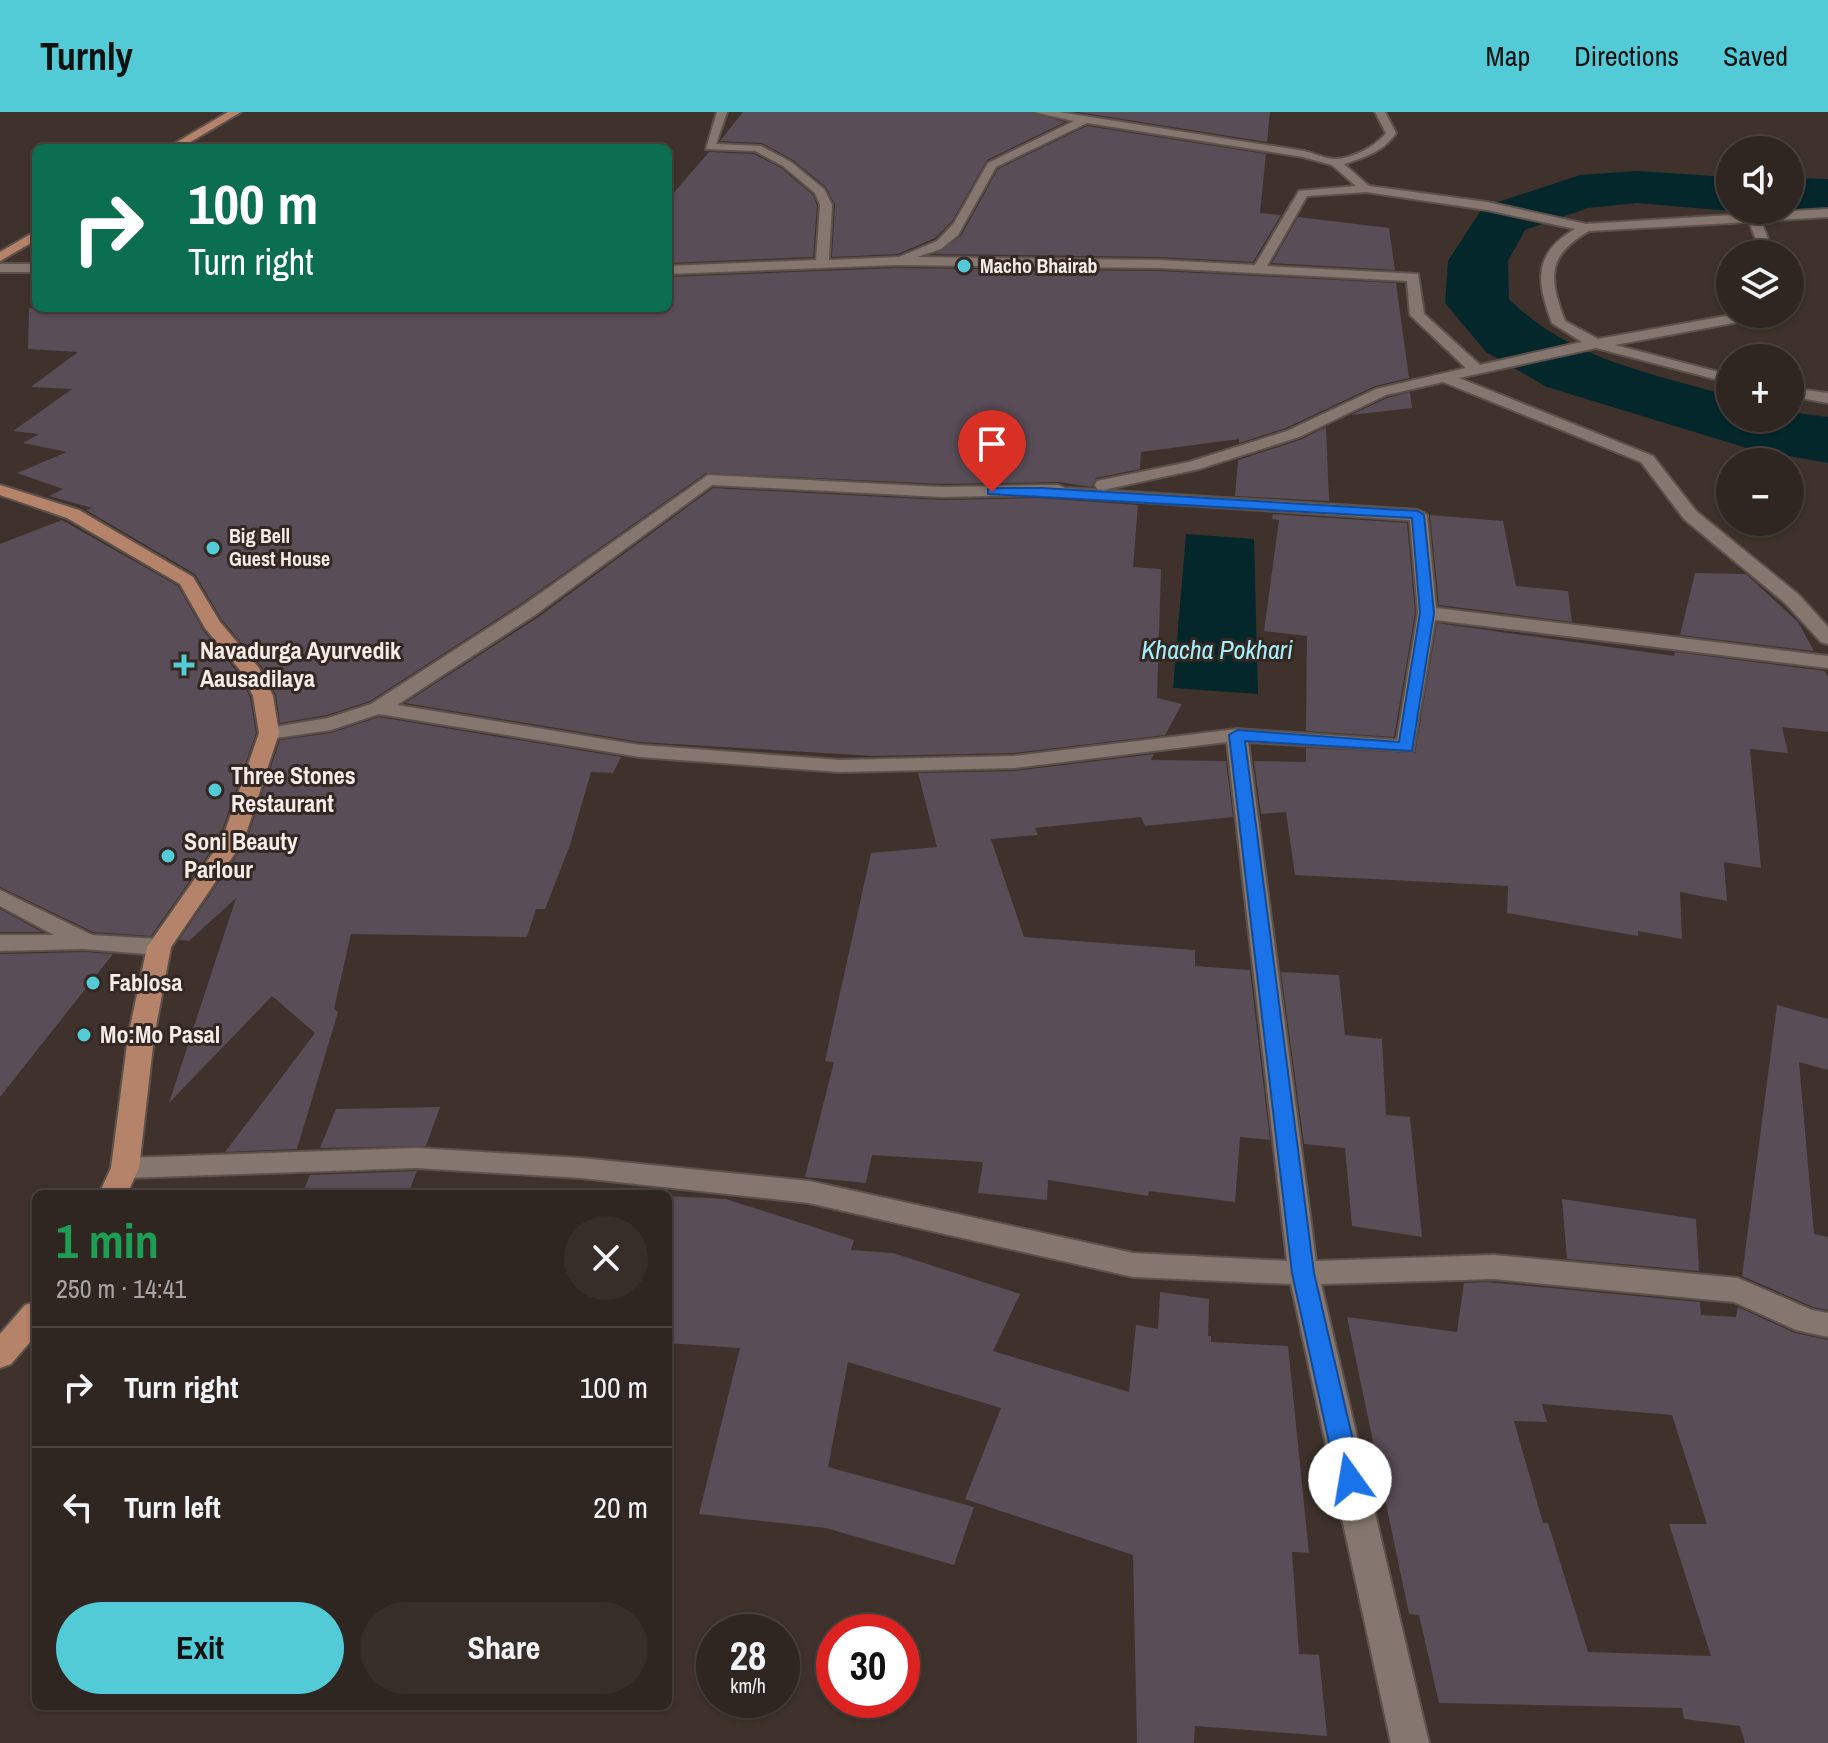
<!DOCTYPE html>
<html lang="en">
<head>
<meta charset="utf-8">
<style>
  :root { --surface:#2f2621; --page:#372e2a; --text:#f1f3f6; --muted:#a7a5a5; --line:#4a433f; --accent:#52cbd7 }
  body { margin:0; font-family:"Archivo Narrow",sans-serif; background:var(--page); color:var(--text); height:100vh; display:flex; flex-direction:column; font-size:30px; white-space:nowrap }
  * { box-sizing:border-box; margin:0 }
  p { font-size:26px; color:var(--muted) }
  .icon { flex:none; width:44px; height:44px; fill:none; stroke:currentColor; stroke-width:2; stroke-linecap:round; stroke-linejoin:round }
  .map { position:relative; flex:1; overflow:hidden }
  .details { position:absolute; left:32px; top:1078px; width:640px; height:520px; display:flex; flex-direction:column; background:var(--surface); border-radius:12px; box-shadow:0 2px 6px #0004,0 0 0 2px var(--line) }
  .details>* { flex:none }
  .guide { position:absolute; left:32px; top:32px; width:640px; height:168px; border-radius:12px; box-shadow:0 2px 6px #0004,0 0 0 2px var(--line); background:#0b6e4f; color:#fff; overflow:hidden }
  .fabs { position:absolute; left:1716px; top:24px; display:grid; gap:16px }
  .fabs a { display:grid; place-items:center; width:88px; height:88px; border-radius:50%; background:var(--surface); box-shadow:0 2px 6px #0004,0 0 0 2px var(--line); font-size:40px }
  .speed { position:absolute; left:696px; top:1502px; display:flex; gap:16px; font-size:40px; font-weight:700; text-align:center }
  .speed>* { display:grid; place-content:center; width:104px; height:104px; border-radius:50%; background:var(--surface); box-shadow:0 2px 6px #0004,0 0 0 2px var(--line); line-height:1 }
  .speed small { font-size:20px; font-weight:400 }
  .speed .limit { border:12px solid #d22; background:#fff; color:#111 }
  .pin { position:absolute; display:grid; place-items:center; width:68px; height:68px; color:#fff; margin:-82px -34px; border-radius:50% 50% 50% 0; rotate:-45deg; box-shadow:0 0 8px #0007 }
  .pin .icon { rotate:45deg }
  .me { position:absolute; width:88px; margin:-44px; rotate:347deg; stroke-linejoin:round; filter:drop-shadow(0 0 6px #0008) }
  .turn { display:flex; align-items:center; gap:28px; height:168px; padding:0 24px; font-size:36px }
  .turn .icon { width:104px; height:104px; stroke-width:2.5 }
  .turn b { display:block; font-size:56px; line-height:68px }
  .round { display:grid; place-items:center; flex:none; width:84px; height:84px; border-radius:42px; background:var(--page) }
  .headline { display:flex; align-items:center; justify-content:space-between; height:136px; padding:0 24px }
  h1 { font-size:48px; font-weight:800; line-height:60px; color:#1e9e55 }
  .primary-button { display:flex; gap:16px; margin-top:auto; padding:16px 24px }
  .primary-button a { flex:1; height:92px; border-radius:48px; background:var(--accent); color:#111; font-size:32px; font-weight:800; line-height:92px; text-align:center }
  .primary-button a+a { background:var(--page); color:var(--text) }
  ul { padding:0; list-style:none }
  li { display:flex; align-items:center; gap:24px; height:120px; padding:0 24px; border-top:2px solid var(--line) }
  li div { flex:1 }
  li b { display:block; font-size:30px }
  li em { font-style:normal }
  header { display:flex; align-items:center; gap:48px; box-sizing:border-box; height:112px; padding:0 40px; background:var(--accent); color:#111 }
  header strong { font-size:38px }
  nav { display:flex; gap:44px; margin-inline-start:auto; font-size:28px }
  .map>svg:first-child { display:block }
  .water { fill:#04272c }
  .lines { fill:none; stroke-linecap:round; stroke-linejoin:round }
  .river { fill:#04272c; fill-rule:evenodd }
  .building { fill:#594d57; fill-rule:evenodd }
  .minor-casing { stroke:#5c514b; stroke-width:4 }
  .major-casing { stroke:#5c514b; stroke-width:4 }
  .minor { fill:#85776f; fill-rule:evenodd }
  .major { fill:#b5826a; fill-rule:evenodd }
  .route { fill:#1a73e8; stroke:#114b97; stroke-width:2 }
  .poi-dot { fill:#52cbd7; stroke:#352822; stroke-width:3 }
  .labels { text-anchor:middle; stroke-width:6; stroke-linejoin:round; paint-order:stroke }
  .far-poi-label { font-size:20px; font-weight:bold; fill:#f6ede9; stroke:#352822; text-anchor:start }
  .poi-label { font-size:24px; font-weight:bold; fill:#f6ede9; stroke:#352822; text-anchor:start }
  .water-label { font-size:26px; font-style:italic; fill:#a3f1fe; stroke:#352822 }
</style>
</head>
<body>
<header>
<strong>Turnly</strong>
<nav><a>Map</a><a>Directions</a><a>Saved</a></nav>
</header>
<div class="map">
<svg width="1828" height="1631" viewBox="0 0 1828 1631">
  <rect width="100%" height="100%" fill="#3f322c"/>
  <path class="water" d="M 1186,422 L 1254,427 L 1258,582 L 1173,576 Z"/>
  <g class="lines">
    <path class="river" d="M 1637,59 L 1730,65 L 1730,98 L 1733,98 L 1730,99 L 1637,91 L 1588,96 L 1525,118 L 1508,149 L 1509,187 C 1569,247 1651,261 1730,284 L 1730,306 L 1790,306 L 1790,300 L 1828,305 L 1828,351 L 1750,337 L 1547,275 L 1486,240 L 1445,191 L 1448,149 L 1483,95 L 1580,63 Z
      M 1790,66 L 1828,67 L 1828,101 L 1783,98 L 1790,98 Z"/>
  </g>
  <path class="building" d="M 743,0 L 1031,0 L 1065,10 L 987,48 L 952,109 L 935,126 L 898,142 L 832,145 L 835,93 L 826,75 L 793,48 L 762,31 L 720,29 Z
    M 1078,0 L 1270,0 L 1267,30 Z
    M 1087,14 L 1266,42 L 1260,101 L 1281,103 L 1253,150 L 1159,145 L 935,142 L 961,124 L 998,57 Z
    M 709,40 L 754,42 L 781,56 L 813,83 L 817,94 L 813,145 L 668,151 L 670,85 Z
    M 1298,105 L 1389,116 L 1395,158 L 1272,151 Z
    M 895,156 L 1159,159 L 1396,171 L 1409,266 L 1375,274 L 1286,316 L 1239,331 L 1239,327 L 1141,340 L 1140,357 L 1096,366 L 1092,375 L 1058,370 L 942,372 L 706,361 L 519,493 L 370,589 L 327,603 L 280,611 L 276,583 L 262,555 L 222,508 L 195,462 L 86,398 L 92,396 L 49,384 L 63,377 L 17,361 L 67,340 L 23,331 L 39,322 L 13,319 L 72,277 L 31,275 L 78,240 L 28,237 L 29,196 L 668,196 L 668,165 Z
    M 1410,280 L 1412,296 L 1351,303 L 1387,286 Z
    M 1326,315 L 1329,389 L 1235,384 L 1238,348 L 1300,328 Z
    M 713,376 L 942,388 L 1037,386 L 1138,393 L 1133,455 L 1161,457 L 1157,586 L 1182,592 L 1165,623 L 1014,641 L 873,644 L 640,630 L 405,591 L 537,506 Z
    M 1273,402 L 1407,411 L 1415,501 L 1394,625 L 1306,619 L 1307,524 L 1264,519 L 1279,408 L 1272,407 Z
    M 1430,403 L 1503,409 L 1516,474 L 1568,479 L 1572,510 L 1439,493 Z
    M 62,408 L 178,474 L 203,518 L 237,560 L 250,585 L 256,621 L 219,727 L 151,824 L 93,820 L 0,775 L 0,432 Z
    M 1695,461 L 1746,462 L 1798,510 L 1814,539 L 1680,523 Z
    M 1437,511 L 1674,544 L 1675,540 L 1825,559 L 1828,565 L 1828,620 L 1782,615 L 1788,641 L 1750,637 L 1761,756 L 1724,750 L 1727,789 L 1680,780 L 1682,827 L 1638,819 L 1638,824 L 1507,801 L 1508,774 L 1295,763 L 1286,700 L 1261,702 L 1254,649 L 1306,650 L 1306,636 L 1415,641 Z
    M 379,605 L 621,645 L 613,661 L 591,660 L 570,733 L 545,797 L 536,797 L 527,825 L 351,822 L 334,897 L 338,900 L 297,1037 L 225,1040 L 315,921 L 272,884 L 169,991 L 236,786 L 189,829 L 179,828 L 246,730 L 280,628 L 331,621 Z
    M 1154,642 L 1151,648 L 1226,649 L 1233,705 L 1145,714 L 1141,705 L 1035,716 L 1038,723 L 991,727 L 1024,825 L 1195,838 L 1195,854 L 1250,858 L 1270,1028 L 1240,1025 L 1235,1090 L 1149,1079 L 1148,1084 L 1048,1068 L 1047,1088 L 978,1081 L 983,1050 L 872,1043 L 866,1071 L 805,1065 L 834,950 L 825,949 L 871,741 L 937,735 L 918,661 L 1014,659 Z
    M 0,797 L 42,820 L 0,820 Z
    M 84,840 L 113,842 L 0,985 L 0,842 Z
    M 1281,860 L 1339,863 L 1345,923 L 1382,927 L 1386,1003 L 1410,1005 L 1422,1125 L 1352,1114 L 1345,1036 L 1304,1032 Z
    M 1777,893 L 1828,907 L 1828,958 L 1799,950 L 1814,1122 L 1828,1125 L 1828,1198 L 1813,1195 L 1742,1164 Z
    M 440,995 L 426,1034 L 320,1036 L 336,997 Z
    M 417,1059 L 408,1082 L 302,1082 L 310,1063 Z
    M 668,1084 L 726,1087 L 854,1128 L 851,1138 L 893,1141 L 1020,1182 L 993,1239 L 1129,1280 L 1136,1213 L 1158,1217 L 1160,1180 L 1209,1187 L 1208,1224 L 1211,1224 L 1211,1230 L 1288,1234 L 1309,1441 L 1292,1440 L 1299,1542 L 1319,1543 L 1327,1624 L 1195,1614 L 1194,1631 L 1137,1631 L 1133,1443 L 965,1387 L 1001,1296 L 848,1250 L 828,1355 L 974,1395 L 954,1453 L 826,1416 L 699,1402 L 740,1236 L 668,1231 Z
    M 1562,1087 L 1696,1107 L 1699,1159 L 1567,1147 Z
    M 1486,1170 L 1700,1190 L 1701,1203 L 1736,1205 L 1738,1195 L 1795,1221 L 1828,1228 L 1828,1631 L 1745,1631 L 1740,1614 L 1684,1607 L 1682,1596 L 1439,1591 L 1419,1503 L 1409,1502 L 1347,1205 L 1457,1220 L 1464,1171 ZM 1542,1292 L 1672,1303 L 1707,1412 L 1669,1412 L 1711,1544 L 1588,1540 L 1548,1411 L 1543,1411 L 1514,1309 L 1547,1310 Z"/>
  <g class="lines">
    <g class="minor-casing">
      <path id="minor" d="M 717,0 L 727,0 L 716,32 L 761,34 L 791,50 L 824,77 L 832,93 L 829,148 L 899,145 L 937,129 L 954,111 L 988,51 L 1074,9 L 1034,0 L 1059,0 L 1304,39 C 1313,41 1326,47 1335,47 C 1352,47 1376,34 1386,21 L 1375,0 L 1385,0 L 1396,21 C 1383,40 1365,45 1344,52 L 1369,74 L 1487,90 L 1586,112 L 1828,97 L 1828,105 L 1761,109 L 1774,142 L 1762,142 L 1749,110 L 1589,119 C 1546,144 1549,166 1565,209 L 1598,227 L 1737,202 L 1767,202 L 1760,206 L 1615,233 L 1730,263 L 1730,271 L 1596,236 L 1459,266 L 1653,344 L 1696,399 L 1799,483 L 1828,515 L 1828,532 L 1821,530 L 1785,491 L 1684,407 L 1641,350 L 1443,270 L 1386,283 L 1299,325 L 1199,357 L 1103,378 L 1097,377 L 1095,373 L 1097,369 L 1189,350 L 1287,319 L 1376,277 L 1466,256 L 1410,203 L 1407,169 L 1159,156 L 895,153 L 668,162 L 668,154 L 816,148 L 820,93 L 815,81 L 783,54 L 755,39 L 706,37 ZM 1087,11 L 1303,45 L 1332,53 L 1356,74 L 1299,79 L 1255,153 L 1159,148 L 917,145 L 941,137 L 958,123 L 996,55 ZM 1366,80 L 1487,98 L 1575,117 C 1532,142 1537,170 1552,211 L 1582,230 L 1480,253 L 1424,202 L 1418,162 L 1267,154 L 1307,84 Z
        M 0,152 L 36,152 L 36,160 L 0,160 Z
        M 1790,276 L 1828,281 L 1828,291 L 1790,284 Z
        M 708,363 L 942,375 L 1058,373 L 1065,376 L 1418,398 L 1427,403 L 1436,496 L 1828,544 L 1828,556 L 1435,508 L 1413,639 L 1248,630 L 1316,1149 L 1494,1143 L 1738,1166 L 1812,1198 L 1828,1201 L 1828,1225 L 1796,1218 L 1734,1190 L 1494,1167 L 1321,1172 L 1429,1631 L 1391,1631 L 1291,1172 L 1133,1165 L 809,1091 L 581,1066 L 417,1056 L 125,1066 L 115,1063 L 111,1056 L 115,1049 L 125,1046 L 417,1036 L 581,1046 L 809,1069 L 1133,1141 L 1287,1149 L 1227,630 L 1014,656 L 840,660 L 640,645 L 379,602 L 331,618 L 269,627 L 259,621 L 262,617 L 328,606 L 371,592 L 521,495 ZM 712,373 L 942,385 L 1037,383 L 1410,408 L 1418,501 L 1397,628 L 1237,617 L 1014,644 L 840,648 L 640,633 L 397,593 L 535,503 Z
        M 0,778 L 92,823 L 159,827 L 168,830 L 171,835 L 168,840 L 159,843 L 84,837 L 0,839 L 0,823 L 54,823 L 0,794 Z"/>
    </g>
    <g class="major-casing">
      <path id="major" d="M 228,0 L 241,0 L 180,36 L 167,36 Z
        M 36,119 L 36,128 L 0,149 L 0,140 Z
        M 0,373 L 79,398 L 193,465 L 220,510 L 259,556 L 273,584 L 279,621 L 244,728 L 171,835 L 154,925 L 139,1056 L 127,1082 L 99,1082 L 111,1056 L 128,925 L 147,835 L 222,728 L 259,621 L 253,584 L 240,558 L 205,516 L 180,472 L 67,406 L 0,383 Z
        M 36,1190 L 36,1223 L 11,1252 L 0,1256 L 0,1222 L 25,1193 Z"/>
    </g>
    <use href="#minor" class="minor"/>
    <use href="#major" class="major"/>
  </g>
  <path class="route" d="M 992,376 L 1043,376 L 1418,399 L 1424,403 L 1434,501 L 1412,639 L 1245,629 L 1314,1161 L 1362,1367 L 1359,1374 L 1350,1378 L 1341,1374 L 1337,1367 L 1292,1161 L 1229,623 L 1237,618 L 1399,630 L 1420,501 L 1412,406 L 988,382 L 988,377 Z"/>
  <g class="poi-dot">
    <circle cx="964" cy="154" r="8"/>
    <circle cx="213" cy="436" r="8"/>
    <path d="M180 541h8v8h8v8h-8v8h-8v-8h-8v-8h8z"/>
    <circle cx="215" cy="678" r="8"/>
    <circle cx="168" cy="744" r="8"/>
    <circle cx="93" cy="871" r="8"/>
    <circle cx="84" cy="923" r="8"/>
  </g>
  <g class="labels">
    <g class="far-poi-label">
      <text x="980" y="161">Macho Bhairab</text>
      <text x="229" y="431">Big Bell<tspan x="229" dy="23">Guest House</tspan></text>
    </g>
    <g class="poi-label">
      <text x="200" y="547">Navadurga Ayurvedik<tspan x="200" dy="28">Aausadilaya</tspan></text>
      <text x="231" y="672">Three Stones<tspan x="231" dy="28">Restaurant</tspan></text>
      <text x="184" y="738">Soni Beauty<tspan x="184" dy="28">Parlour</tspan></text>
      <text x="109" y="879">Fablosa</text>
      <text x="100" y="931">Mo:Mo Pasal</text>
    </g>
    <g class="water-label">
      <text x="1217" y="547">Khacha Pokhari</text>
    </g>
  </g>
</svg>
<div class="fabs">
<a><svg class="icon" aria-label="sound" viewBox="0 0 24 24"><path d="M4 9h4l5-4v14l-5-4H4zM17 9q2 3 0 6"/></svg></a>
<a><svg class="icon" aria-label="layers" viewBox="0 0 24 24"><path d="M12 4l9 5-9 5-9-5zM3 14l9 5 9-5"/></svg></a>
<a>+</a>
<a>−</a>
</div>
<div class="speed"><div>28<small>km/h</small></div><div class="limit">30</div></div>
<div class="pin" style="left:992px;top:380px;background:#d93025"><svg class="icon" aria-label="arrive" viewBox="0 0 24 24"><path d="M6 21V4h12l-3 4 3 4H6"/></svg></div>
<svg class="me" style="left:1350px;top:1367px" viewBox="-20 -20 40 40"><circle r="19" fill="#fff"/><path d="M0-13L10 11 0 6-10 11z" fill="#1a73e8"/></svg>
<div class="guide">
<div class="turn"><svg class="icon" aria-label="right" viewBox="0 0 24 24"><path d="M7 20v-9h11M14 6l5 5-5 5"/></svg><div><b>100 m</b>Turn right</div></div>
</div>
<section class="details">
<div class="headline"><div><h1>1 min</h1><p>250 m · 14:41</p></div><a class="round"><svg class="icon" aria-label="close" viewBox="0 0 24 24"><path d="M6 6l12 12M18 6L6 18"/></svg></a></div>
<ul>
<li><svg class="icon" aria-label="right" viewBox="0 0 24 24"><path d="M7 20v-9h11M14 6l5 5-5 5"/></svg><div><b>Turn right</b></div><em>100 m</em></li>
<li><svg class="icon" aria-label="left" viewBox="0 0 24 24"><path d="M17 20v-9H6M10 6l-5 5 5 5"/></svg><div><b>Turn left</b></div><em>20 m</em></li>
</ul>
<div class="primary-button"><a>Exit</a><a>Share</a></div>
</section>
</div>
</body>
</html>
